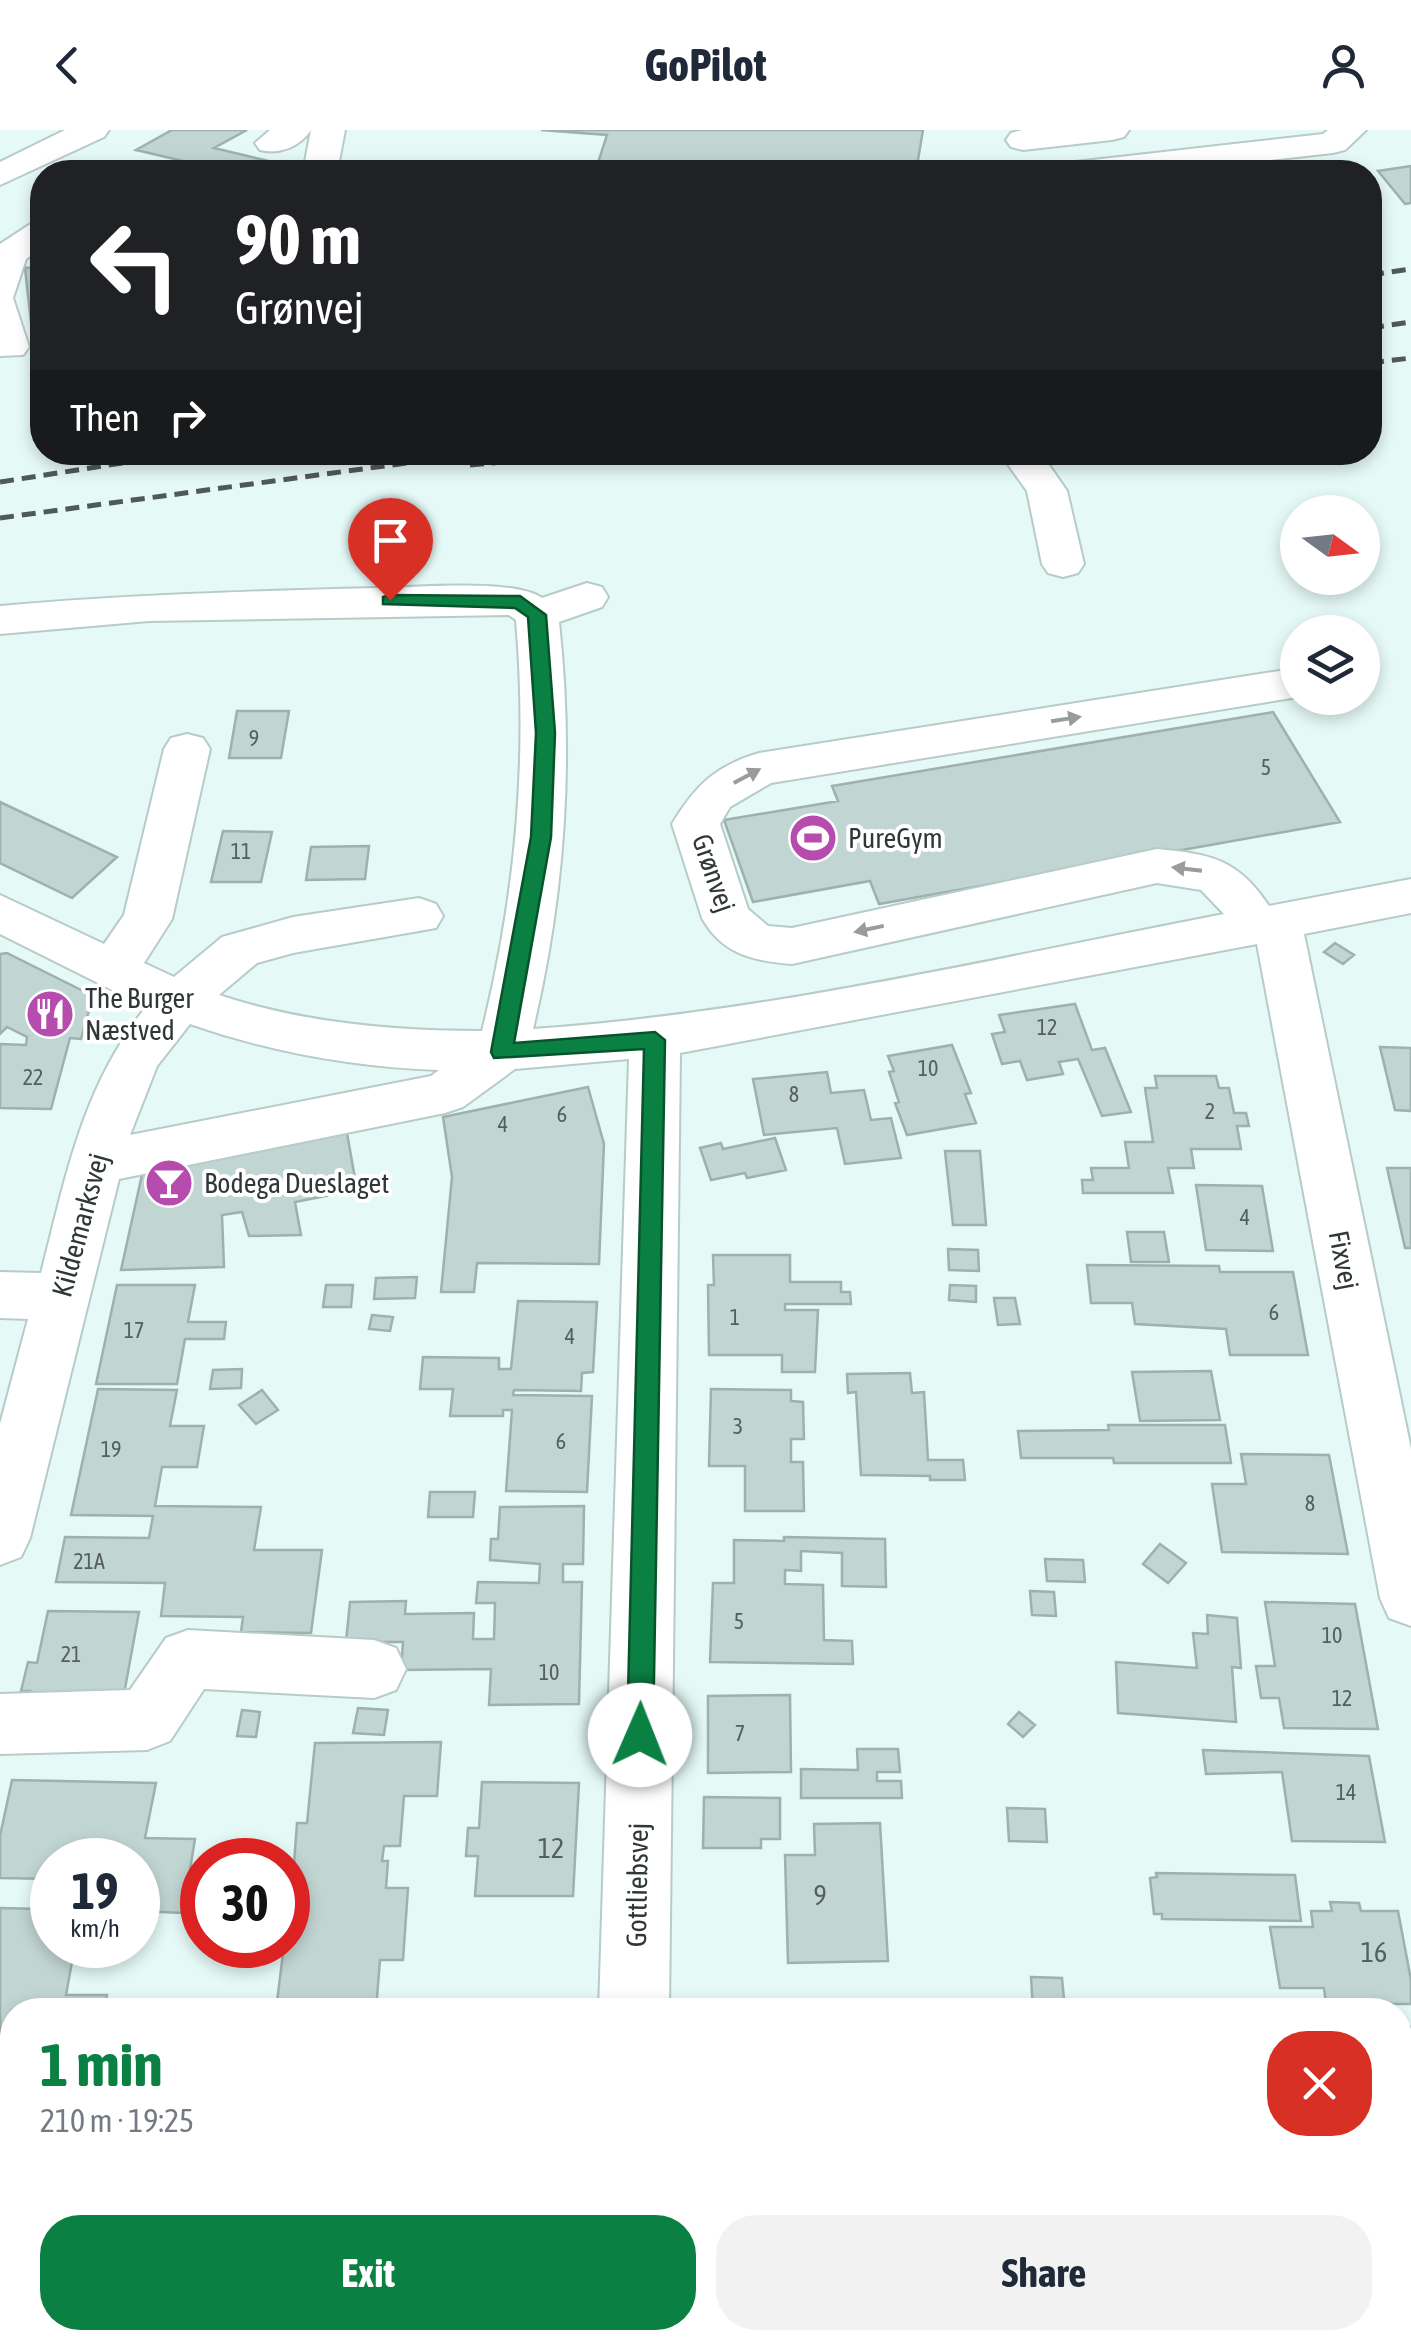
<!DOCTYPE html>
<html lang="en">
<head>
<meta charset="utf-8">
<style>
  :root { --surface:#fff; --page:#f2f2f3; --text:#1f2937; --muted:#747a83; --accent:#0b8043 }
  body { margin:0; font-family:"Asap Condensed",sans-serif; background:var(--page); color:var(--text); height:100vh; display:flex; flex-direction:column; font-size:38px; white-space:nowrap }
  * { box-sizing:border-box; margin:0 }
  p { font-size:32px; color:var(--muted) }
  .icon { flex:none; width:55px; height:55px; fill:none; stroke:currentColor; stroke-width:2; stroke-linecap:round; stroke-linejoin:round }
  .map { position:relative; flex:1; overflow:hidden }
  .sheet { position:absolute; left:0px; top:1868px; width:1412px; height:352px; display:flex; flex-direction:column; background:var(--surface); border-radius:40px 40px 0 0; box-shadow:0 5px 15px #0003 }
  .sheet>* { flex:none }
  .banner { position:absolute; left:30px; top:30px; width:1352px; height:305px; border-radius:40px; box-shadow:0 5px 15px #0003; background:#202124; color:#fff; overflow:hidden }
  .needle { width:65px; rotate:105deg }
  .tools { position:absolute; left:1280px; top:365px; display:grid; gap:20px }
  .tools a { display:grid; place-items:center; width:100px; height:100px; border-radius:50%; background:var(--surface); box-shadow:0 5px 15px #0003; font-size:50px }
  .speed { position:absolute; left:30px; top:1708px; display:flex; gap:20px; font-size:50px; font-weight:700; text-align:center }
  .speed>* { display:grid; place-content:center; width:130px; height:130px; border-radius:50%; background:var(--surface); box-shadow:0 5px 15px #0003; line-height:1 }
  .speed small { font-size:25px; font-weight:400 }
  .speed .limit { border:15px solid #d22; background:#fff; color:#111 }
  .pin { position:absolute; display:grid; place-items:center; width:85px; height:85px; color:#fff; margin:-102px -42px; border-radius:50% 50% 50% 0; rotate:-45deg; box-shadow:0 0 10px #0007 }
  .pin .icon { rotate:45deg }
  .me { position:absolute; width:110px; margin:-55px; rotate:1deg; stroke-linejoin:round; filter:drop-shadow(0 0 8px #0008) }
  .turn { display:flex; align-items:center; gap:35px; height:210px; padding:0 40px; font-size:45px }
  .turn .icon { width:130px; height:130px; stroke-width:2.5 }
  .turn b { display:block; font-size:70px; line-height:85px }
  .then { display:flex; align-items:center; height:95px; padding:0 40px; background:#0003; gap:20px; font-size:38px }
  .round { display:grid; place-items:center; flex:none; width:105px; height:105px; border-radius:40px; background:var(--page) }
  .head { display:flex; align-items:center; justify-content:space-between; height:170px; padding:0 40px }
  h1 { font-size:60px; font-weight:700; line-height:75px; color:var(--accent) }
  .button { display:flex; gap:20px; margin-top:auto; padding:20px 40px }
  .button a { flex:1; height:115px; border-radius:40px; background:var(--accent); color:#fff; font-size:40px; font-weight:700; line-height:115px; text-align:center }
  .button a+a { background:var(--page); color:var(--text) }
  header { display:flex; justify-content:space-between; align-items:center; height:130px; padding:0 40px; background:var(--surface); font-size:45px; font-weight:700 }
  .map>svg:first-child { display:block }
  .building { fill:#c1d5d3; stroke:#9eb1af; stroke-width:2.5 }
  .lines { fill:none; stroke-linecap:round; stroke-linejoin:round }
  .minor-casing { stroke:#b7cbc9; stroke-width:4 }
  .minor { fill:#fff; fill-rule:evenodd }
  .rail { stroke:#4f5958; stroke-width:5; stroke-dasharray:14 8; stroke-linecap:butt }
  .oneway { fill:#989c9b }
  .route { fill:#0b8043; stroke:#07532c; stroke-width:2.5 }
  .labels { text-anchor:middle; stroke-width:8; stroke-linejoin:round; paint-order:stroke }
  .number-label { font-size:22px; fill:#545f5e }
  .poi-label { font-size:28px; fill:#303837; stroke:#fff; text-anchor:start }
  .street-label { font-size:28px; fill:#303837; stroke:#fff }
  .near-number-label { font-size:28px; fill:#545f5e }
</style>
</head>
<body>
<header><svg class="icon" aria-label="back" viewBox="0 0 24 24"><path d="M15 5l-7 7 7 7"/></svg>GoPilot<svg class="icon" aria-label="person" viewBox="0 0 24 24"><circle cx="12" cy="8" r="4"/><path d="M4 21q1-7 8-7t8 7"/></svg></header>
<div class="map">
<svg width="1411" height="2218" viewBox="0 0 1411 2218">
  <rect width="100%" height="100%" fill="#e5f9f7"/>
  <path class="building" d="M 172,0 L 247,0 L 214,18 L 289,36 L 282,42 L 230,42 L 136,20 Z
    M 541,0 L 923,0 L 916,42 L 771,32 L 769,42 L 595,42 L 607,5 Z
    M 1411,36 L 1411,73 L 1405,74 L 1378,41 Z
    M 42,137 L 42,211 L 33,211 L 25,138 Z
    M 237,581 L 289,581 L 281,628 L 229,628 Z
    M 1273,582 L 1340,692 L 879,774 L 870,751 L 753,772 L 724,690 L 838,671 L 832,656 Z
    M 0,672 L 117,727 L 72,768 L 0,733 Z
    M 223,701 L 272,702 L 261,752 L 211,752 Z
    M 369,716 L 365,749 L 306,750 L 311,717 Z
    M 1335,813 L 1354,825 L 1343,834 L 1324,822 Z
    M 7,823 L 93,866 L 81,909 L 70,908 L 51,979 L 0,978 L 0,914 L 26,915 L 27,907 L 7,897 L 0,904 L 0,824 Z
    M 1075,874 L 1092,920 L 1105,918 L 1131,982 L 1102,986 L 1078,929 L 1059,932 L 1063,944 L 1027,950 L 1020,931 L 1002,934 L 992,904 L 1005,902 L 999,885 Z
    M 952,915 L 971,963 L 965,964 L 976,993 L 907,1005 L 895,973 L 899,972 L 889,942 L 894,941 L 888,926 Z
    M 1380,917 L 1411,918 L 1411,981 L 1395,980 Z
    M 827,942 L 831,963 L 864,960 L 871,990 L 891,988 L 901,1028 L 845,1034 L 837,998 L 764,1005 L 753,949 Z
    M 1155,946 L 1216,946 L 1219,958 L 1229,958 L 1234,983 L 1246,983 L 1249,996 L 1237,996 L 1241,1019 L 1191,1019 L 1194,1038 L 1168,1038 L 1173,1063 L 1083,1063 L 1082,1050 L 1093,1050 L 1091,1038 L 1129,1038 L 1125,1012 L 1153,1012 L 1145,958 L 1157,958 Z
    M 588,957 L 604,1014 L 599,1134 L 477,1133 L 474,1162 L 441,1162 L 452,1047 L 443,987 Z
    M 347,1003 L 357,1060 L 295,1072 L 301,1105 L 249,1106 L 242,1082 L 222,1085 L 224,1137 L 121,1140 L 143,1040 Z
    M 775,1008 L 786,1040 L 747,1048 L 745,1043 L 711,1050 L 700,1018 L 721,1013 L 723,1019 Z
    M 945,1021 L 980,1021 L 986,1095 L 953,1095 Z
    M 1387,1038 L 1411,1038 L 1411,1118 L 1405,1118 Z
    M 1196,1055 L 1262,1056 L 1273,1121 L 1206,1120 Z
    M 1127,1102 L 1164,1102 L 1169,1132 L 1131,1132 Z
    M 948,1119 L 978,1120 L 979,1141 L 949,1140 Z
    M 713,1125 L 790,1125 L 790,1152 L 841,1152 L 841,1162 L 850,1162 L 851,1174 L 785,1174 L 785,1180 L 818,1180 L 815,1242 L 782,1242 L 782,1225 L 709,1225 L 708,1155 L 714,1155 Z
    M 1087,1135 L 1219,1136 L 1220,1142 L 1293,1142 L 1308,1225 L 1230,1225 L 1226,1199 L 1135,1194 L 1132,1173 L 1091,1173 Z
    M 417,1147 L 415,1168 L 374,1169 L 376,1148 Z
    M 117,1155 L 195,1155 L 188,1192 L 226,1192 L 224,1209 L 185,1209 L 177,1254 L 96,1254 Z
    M 326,1155 L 353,1155 L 351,1177 L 323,1177 Z
    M 950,1155 L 976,1156 L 976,1172 L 949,1170 Z
    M 994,1168 L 1015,1168 L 1020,1194 L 998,1195 Z
    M 518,1171 L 597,1172 L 593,1242 L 582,1243 L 581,1261 L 514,1260 L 513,1265 L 592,1266 L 587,1362 L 506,1361 L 512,1280 L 503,1280 L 503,1286 L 450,1286 L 453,1259 L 420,1259 L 423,1227 L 499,1228 L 499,1239 L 511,1239 Z
    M 372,1185 L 393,1187 L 390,1201 L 369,1199 Z
    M 242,1239 L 241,1258 L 210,1259 L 213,1240 Z
    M 1211,1241 L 1220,1290 L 1140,1291 L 1132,1242 Z
    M 910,1243 L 912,1263 L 924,1262 L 928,1330 L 963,1330 L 965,1350 L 930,1350 L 930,1346 L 861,1345 L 856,1262 L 848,1263 L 847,1244 Z
    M 98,1259 L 177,1260 L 170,1296 L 204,1296 L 197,1337 L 162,1337 L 155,1376 L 261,1377 L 254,1420 L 322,1420 L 311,1503 L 241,1502 L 243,1487 L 161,1486 L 165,1453 L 56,1452 L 65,1407 L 149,1408 L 153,1386 L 71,1385 Z
    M 711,1259 L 791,1260 L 791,1271 L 803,1272 L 804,1309 L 791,1309 L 791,1332 L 803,1332 L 804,1381 L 745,1381 L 745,1336 L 709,1336 Z
    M 262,1260 L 278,1280 L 256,1294 L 239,1275 Z
    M 1108,1295 L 1225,1295 L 1231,1333 L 1114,1333 L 1113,1328 L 1021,1328 L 1018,1301 L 1109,1300 Z
    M 1241,1324 L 1329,1325 L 1348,1424 L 1222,1422 L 1212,1354 L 1246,1354 Z
    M 430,1362 L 475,1362 L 473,1387 L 428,1387 Z
    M 584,1376 L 583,1434 L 563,1434 L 563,1452 L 582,1452 L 579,1574 L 489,1575 L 491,1539 L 401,1540 L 403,1512 L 346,1512 L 350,1472 L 406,1471 L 405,1484 L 474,1483 L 473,1509 L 494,1509 L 495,1473 L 476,1473 L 478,1452 L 539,1453 L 540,1434 L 490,1430 L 491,1409 L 498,1409 L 500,1377 Z
    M 784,1407 L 885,1409 L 886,1457 L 842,1456 L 842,1423 L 801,1421 L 801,1441 L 785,1440 L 785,1454 L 823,1455 L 824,1510 L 852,1511 L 853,1534 L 710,1532 L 713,1453 L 734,1453 L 734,1410 L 784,1411 Z
    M 1160,1414 L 1186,1433 L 1168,1453 L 1143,1434 Z
    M 1045,1429 L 1083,1430 L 1085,1452 L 1047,1451 Z
    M 1030,1461 L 1054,1462 L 1056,1486 L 1032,1485 Z
    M 1265,1472 L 1355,1474 L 1378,1599 L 1284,1598 L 1279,1568 L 1261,1568 L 1256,1536 L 1275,1536 Z
    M 48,1481 L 139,1482 L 122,1575 L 28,1573 L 30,1561 L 21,1561 L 28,1532 L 37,1533 Z
    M 1207,1485 L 1237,1488 L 1241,1538 L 1232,1537 L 1236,1592 L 1118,1583 L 1116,1532 L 1197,1538 L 1193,1503 L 1208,1504 Z
    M 790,1565 L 791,1642 L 708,1643 L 708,1566 Z
    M 358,1578 L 388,1580 L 384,1605 L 353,1603 Z
    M 242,1580 L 260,1582 L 256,1607 L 237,1606 Z
    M 1019,1582 L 1035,1595 L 1023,1607 L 1008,1594 Z
    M 441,1612 L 437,1666 L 404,1666 L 400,1716 L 384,1716 L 382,1731 L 388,1731 L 386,1758 L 408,1758 L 403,1830 L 380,1830 L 376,1880 L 276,1880 L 284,1815 L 288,1815 L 297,1693 L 307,1693 L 315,1613 Z
    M 857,1619 L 898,1619 L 900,1642 L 877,1642 L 877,1651 L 901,1651 L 902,1668 L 801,1668 L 801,1639 L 858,1640 Z
    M 1203,1620 L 1369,1626 L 1385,1712 L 1292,1711 L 1282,1642 L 1206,1644 Z
    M 12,1650 L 156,1653 L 145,1708 L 195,1709 L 183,1783 L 138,1781 L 138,1730 L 52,1730 L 52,1749 L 0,1748 L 0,1706 Z
    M 482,1652 L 579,1653 L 573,1766 L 475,1766 L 478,1726 L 466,1726 L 468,1698 L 479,1698 Z
    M 704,1667 L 780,1668 L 780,1709 L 761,1709 L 761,1718 L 703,1718 Z
    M 1007,1678 L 1045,1679 L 1047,1712 L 1009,1711 Z
    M 880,1693 L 888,1831 L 788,1833 L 785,1725 L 815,1725 L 814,1694 Z
    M 1156,1743 L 1295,1745 L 1301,1791 L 1162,1789 L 1162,1784 L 1154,1784 L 1150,1748 L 1157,1747 Z
    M 1330,1772 L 1359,1773 L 1361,1781 L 1398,1781 L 1411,1850 L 1411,1874 L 1326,1874 L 1324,1858 L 1280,1858 L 1270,1797 L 1313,1797 L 1311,1781 L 1332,1781 Z
    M 0,1778 L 41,1779 L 38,1800 L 52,1800 L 52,1815 L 75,1815 L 66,1865 L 107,1865 L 104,1880 L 12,1880 L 12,1939 L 0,1939 Z
    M 1031,1847 L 1062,1848 L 1065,1880 L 1033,1880 Z
    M 1400,1897 L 1411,1897 L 1411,2041 L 1400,2041 Z
    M 0,2025 L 12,2025 L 12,2140 L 0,2140 Z
    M 1400,2046 L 1411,2046 L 1411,2084 L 1400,2084 Z
    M 706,2208 L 813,2208 L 813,2218 L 706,2218 Z
    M 1045,2208 L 1081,2208 L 1082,2218 L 1046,2218 Z
    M 1165,2208 L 1301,2208 L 1302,2218 L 1123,2218 L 1122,2209 L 1166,2211 Z"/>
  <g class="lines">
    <g class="minor-casing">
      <path id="minor" d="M 65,0 L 109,0 L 104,7 L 0,55 L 0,32 Z
        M 270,0 L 345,0 L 337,42 L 303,42 L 311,0 C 300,17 279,25 260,20 L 255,13 Z
        M 1022,0 L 1129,0 L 1124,7 L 1112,10 L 1023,20 L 1011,17 L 1006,10 L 1011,3 Z
        M 1328,0 L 1366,0 L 1345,20 L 1333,23 L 1163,42 L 1058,42 L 1063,35 L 1075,32 L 1323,4 Z
        M 42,92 L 42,118 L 26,129 L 13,168 L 29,217 L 23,225 L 0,226 L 0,114 L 29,95 Z
        M 999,322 L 1040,322 L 1067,361 L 1084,434 L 1078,443 L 1063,447 L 1048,443 L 1042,434 L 1027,361 Z
        M 587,453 L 602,457 L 608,467 L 602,477 L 559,492 C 574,629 565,765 533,899 C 765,883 995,828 1224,784 L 1201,760 L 1157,753 L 792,834 C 753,831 722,824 702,788 L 672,694 C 695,656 715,636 759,623 L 1298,538 L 1298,567 L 771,653 L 730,677 L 720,694 L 748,779 L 768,796 L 792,798 L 1157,719 C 1211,724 1238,729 1269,776 L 1411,749 L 1411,783 L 1304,804 L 1411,1319 L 1411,1496 L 1389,1488 L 1380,1468 L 1257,814 L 680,923 L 669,1880 L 599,1880 L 629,929 L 515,939 L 463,977 L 445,983 L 119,1049 L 30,1408 L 21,1427 L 0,1435 L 0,1294 L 28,1189 L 0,1188 L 0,1142 L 41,1143 C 66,1046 82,957 146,877 L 0,804 L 0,765 L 104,814 L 124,785 L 164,619 L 171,608 L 187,604 L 203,608 L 210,619 L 172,789 L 144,833 L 174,847 L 222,807 L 293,787 L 419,768 L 436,774 L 443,786 L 436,798 L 293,823 L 257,833 L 219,865 C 303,893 394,901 482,901 C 516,765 528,629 516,490 L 509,485 L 149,491 L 0,504 L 0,476 C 125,465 250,461 376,458 C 413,458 514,448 542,468 ZM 190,894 C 270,922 354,937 439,940 L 431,946 L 130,1005 L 157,936 Z
        M 188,1500 L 374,1510 L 396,1518 L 406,1539 L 396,1560 L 374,1568 L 204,1559 L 170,1611 L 147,1620 L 0,1624 L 0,1564 L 130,1560 L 166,1508 Z
        M 589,2208 L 665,2208 L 665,2218 L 589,2218 Z"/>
    </g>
    <use href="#minor" class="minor"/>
    <path class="rail" d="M 1370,145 L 1411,139
      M 1370,198 L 1411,192
      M 1370,233 L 1411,228
      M 470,335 L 606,322
      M 0,352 L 193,322
      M 0,388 L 488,322"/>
  </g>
  <defs><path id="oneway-solid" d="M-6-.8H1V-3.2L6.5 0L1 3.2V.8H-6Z" transform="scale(2.5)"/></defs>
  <g class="oneway">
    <use href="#oneway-solid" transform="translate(1066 589) rotate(-9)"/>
    <use href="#oneway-solid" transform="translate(747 646) rotate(-28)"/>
    <use href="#oneway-solid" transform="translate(1187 739) rotate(-173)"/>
    <use href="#oneway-solid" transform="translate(869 799) rotate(168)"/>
  </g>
  <path class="route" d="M 390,465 L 520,466 L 546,485 L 555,603 L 551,707 L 514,913 L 655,902 L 665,910 L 653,1605 L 649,1614 L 640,1617 L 631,1614 L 627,1605 L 644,919 L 494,928 L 491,922 L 531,707 L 536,603 L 528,487 L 515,478 L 383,474 L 383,467 Z"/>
  <defs>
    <g id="stadium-disc" transform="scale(2.5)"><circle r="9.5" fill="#b64cad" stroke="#fff"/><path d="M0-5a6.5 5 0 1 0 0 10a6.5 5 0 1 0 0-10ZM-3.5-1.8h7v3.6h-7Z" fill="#fff"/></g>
    <g id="restaurant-disc" transform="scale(2.5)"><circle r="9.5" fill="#b64cad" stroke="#fff"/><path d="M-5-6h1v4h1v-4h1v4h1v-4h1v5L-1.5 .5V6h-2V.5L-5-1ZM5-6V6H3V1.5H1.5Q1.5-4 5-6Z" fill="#fff"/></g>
    <g id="bar-disc" transform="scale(2.5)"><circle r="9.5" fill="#b64cad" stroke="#fff"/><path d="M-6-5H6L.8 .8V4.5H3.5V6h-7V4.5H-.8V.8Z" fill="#fff"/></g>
  </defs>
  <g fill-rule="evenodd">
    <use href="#stadium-disc" x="813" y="708"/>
    <use href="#restaurant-disc" x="50" y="884"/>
    <use href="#bar-disc" x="169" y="1053"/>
  </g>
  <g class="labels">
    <g class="number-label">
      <text x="254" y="616">9</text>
      <text x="1266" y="645">5</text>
      <text x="241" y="729">11</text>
      <text x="1047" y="905">12</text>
      <text x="928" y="946">10</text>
      <text x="33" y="955">22</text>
      <text x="794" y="972">8</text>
      <text x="1210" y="989">2</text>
      <text x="562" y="992">6</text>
      <text x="503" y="1002">4</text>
      <text x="1245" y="1095">4</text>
      <text x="1274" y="1190">6</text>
      <text x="735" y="1195">1</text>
      <text x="134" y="1208">17</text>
      <text x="570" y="1214">4</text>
      <text x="738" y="1304">3</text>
      <text x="561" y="1319">6</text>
      <text x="111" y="1327">19</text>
      <text x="1310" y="1381">8</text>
      <text x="89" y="1439">21A</text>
      <text x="739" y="1499">5</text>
      <text x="1332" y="1513">10</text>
      <text x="71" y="1532">21</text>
      <text x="549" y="1550">10</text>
      <text x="1342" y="1576">12</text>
      <text x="740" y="1611">7</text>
      <text x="1346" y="1670">14</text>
    </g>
    <g class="poi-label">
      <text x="848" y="718">PureGym</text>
      <text x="85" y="878">The Burger<tspan x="85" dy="32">Næstved</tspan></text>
      <text x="204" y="1063">Bodega Dueslaget</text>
    </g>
    <g class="street-label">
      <text transform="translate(714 743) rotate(71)" y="10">Grønvej</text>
      <text transform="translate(80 1095) rotate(-75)" y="10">Kildemarksvej</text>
      <text transform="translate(1344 1130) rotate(79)" y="10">Fixvej</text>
      <text transform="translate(637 1755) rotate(-89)" y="10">Gottliebsvej</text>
    </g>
    <g class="near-number-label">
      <text x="551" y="1728">12</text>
      <text x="820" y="1775">9</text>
      <text x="1374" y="1832">16</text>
    </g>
  </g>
</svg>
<div class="tools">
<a><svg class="needle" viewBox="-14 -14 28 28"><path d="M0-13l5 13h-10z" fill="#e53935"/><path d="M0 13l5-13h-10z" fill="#747a83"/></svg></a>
<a><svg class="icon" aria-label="layers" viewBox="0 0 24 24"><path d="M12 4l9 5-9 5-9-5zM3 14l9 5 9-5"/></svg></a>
</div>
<div class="speed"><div>19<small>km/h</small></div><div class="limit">30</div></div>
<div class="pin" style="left:390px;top:470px;background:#d93025"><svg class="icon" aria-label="arrive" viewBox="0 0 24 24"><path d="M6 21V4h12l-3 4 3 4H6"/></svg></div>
<svg class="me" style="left:640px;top:1605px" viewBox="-20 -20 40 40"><circle r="19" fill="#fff"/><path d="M0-13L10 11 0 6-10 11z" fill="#0b8043"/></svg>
<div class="banner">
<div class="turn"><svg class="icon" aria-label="left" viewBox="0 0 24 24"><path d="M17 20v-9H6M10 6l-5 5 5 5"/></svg><div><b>90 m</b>Grønvej</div></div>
<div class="then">Then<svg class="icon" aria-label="right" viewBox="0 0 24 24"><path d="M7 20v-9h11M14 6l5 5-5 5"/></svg></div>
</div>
<section class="sheet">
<div class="head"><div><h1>1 min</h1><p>210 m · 19:25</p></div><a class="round" style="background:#d93025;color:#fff"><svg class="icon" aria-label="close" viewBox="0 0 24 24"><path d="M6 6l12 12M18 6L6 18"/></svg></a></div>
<div class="button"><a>Exit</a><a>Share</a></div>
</section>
</div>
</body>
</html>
